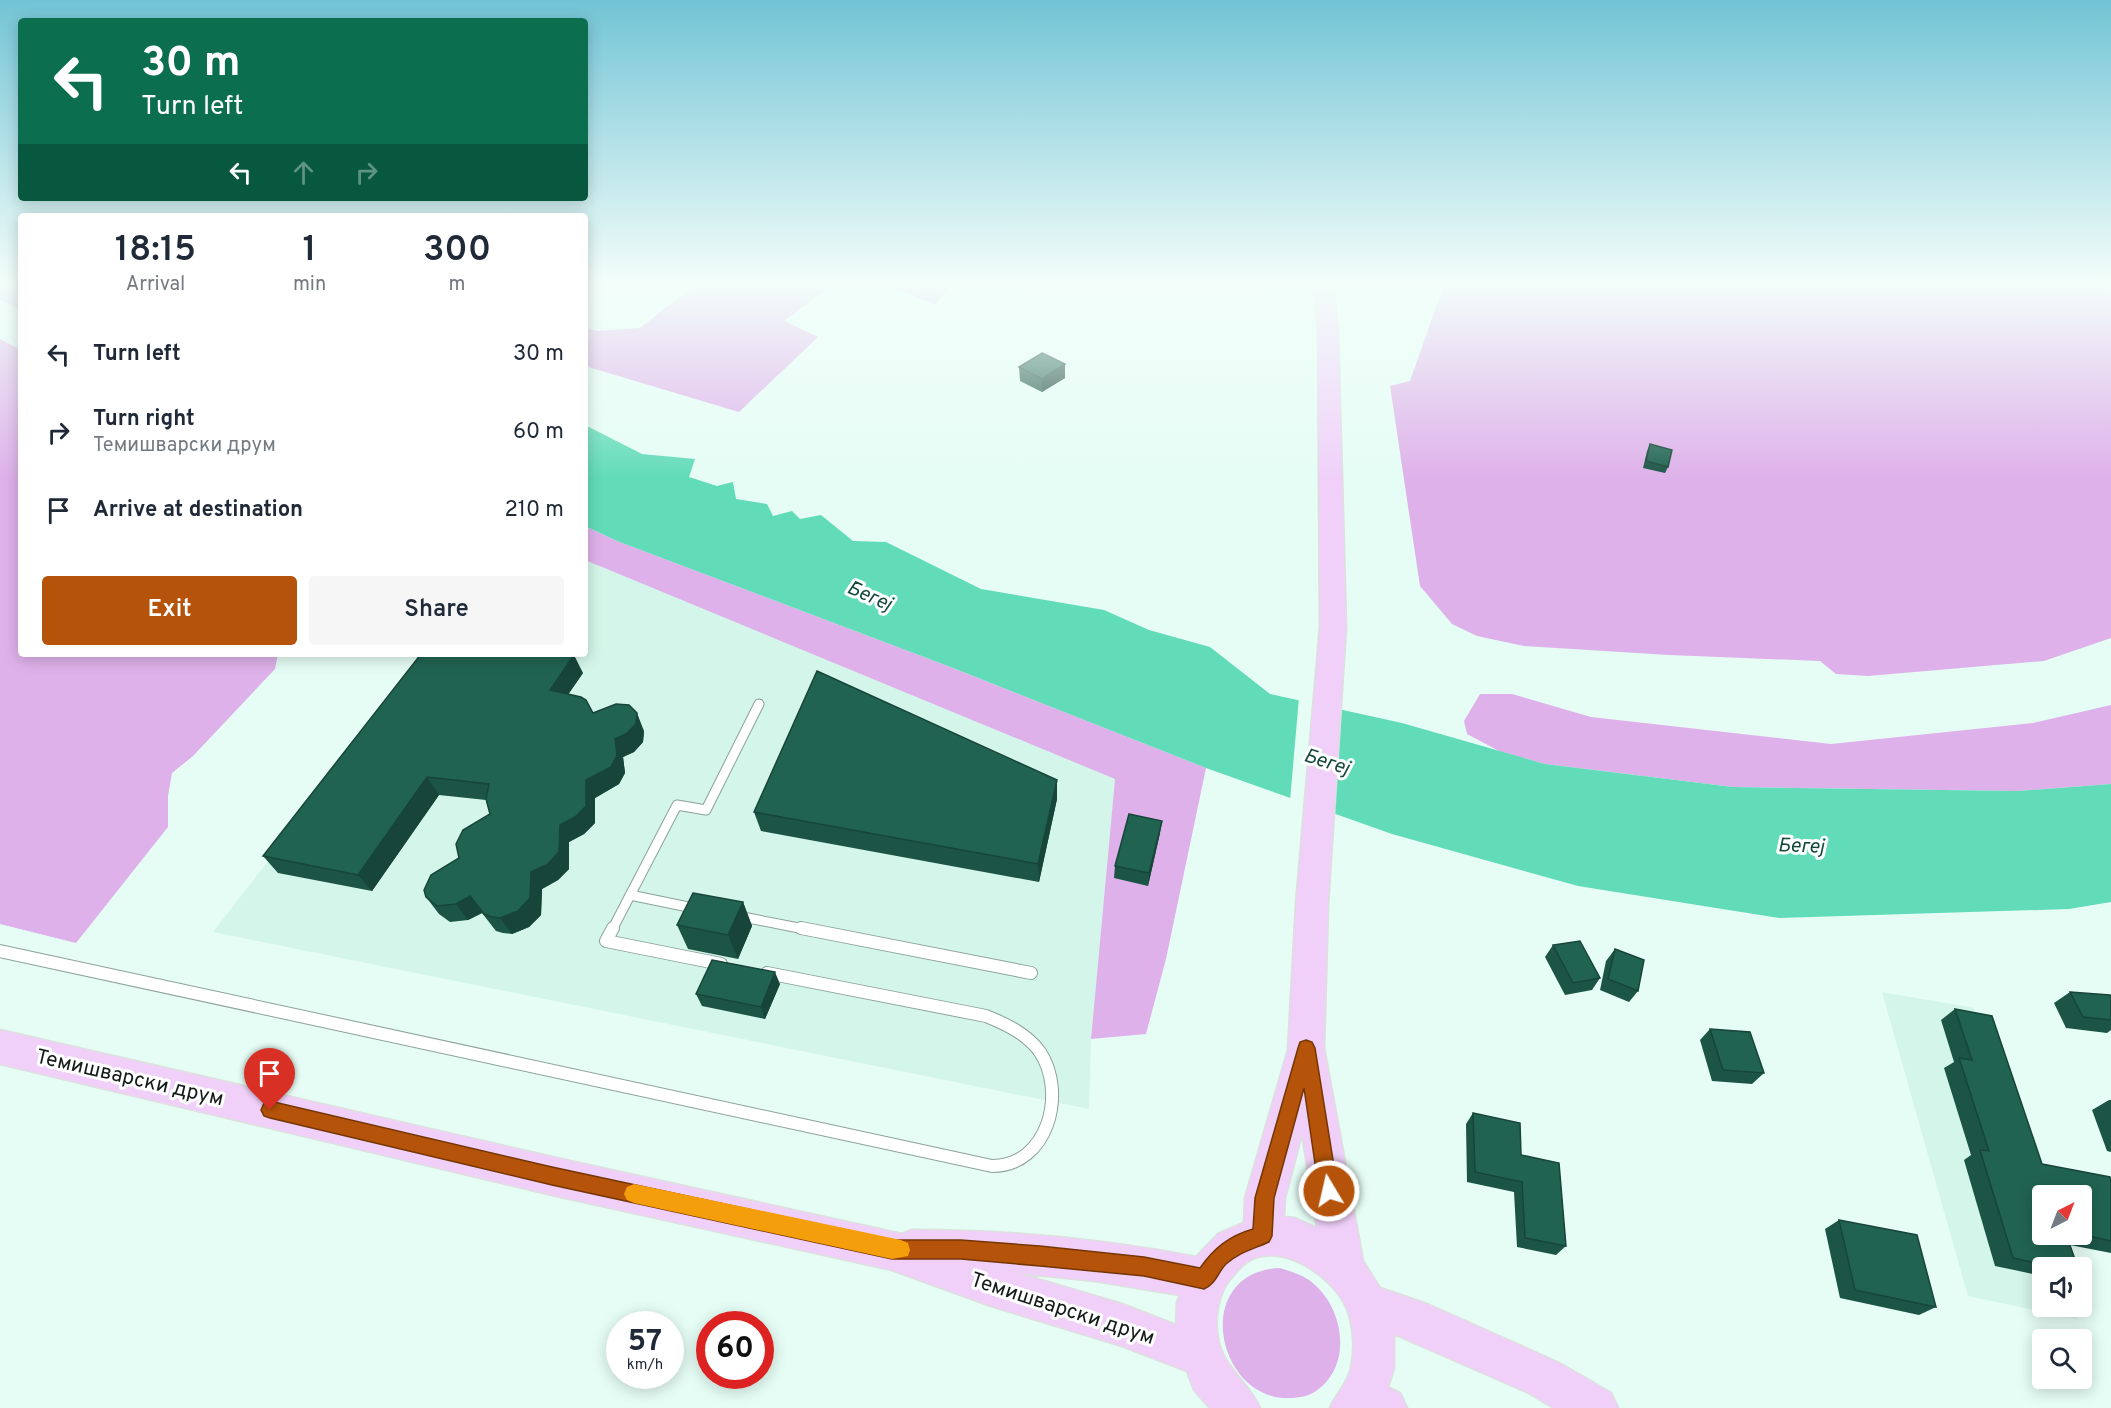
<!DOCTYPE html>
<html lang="en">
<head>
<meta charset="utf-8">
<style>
  :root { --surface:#fff; --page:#f6f6f7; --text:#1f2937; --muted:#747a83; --accent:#b45309 }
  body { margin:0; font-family:Overpass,sans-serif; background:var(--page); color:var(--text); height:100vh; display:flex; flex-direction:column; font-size:22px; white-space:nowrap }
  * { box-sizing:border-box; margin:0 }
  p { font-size:20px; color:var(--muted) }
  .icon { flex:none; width:33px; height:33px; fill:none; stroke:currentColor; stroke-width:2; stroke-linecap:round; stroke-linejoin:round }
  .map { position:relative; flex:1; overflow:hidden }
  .side { position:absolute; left:18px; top:213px; width:570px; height:444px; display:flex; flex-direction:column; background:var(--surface); border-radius:6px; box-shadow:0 3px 15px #0003 }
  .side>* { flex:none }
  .guide { position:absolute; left:18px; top:18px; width:570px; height:183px; border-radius:6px; box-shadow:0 3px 15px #0003; background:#0b6e4f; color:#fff; overflow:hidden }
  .needle { width:39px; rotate:42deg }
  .controls { position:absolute; left:2032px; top:1185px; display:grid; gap:12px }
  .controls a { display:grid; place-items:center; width:60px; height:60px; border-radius:6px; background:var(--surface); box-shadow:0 3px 15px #0003; font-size:30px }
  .speed { position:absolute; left:606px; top:1311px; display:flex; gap:12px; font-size:30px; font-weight:700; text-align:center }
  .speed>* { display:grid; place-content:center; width:78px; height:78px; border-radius:50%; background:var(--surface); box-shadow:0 3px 15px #0003; line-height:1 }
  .speed small { font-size:15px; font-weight:400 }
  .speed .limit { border:9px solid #d22; background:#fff; color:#111 }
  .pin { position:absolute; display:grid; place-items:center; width:51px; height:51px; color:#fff; margin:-62px -26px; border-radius:50% 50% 50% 0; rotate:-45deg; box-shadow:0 0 6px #0007 }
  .pin .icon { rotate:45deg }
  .me { position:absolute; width:66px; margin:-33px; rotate:351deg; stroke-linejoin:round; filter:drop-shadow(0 0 4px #0008) }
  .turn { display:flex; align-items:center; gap:21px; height:126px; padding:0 24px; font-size:27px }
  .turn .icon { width:78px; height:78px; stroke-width:2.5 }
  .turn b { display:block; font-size:42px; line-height:51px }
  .lanes { display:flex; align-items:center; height:57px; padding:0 24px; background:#0003; justify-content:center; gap:30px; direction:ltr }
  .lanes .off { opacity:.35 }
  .eta { display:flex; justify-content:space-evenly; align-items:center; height:102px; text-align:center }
  .eta b { font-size:36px; font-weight:600; line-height:42px }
  .primary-button { display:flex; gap:12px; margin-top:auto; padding:12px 24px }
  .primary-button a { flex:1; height:69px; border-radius:6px; background:var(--accent); color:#fff; font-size:24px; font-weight:600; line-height:69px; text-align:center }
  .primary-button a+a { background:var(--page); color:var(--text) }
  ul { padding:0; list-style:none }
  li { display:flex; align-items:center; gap:18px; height:78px; padding:0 24px }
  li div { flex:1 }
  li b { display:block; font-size:22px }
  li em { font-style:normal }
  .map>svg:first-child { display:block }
  .built { fill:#d4f5e9 }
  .green { fill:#deb1ea }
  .water { fill:#62dbb9 }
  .pier { fill:#e5fdf5 }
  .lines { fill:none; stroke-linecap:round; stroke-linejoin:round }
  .service-far1-casing { stroke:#8ca29a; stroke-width:11 }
  .service-casing { stroke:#8ca29a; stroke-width:14 }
  .primary-casing { stroke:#dedfdf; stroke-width:3 }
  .service-far1 { stroke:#fff; stroke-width:9 }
  .service { stroke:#fff; stroke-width:12 }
  .primary { fill:#f0d0f9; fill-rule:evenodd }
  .wall { fill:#1c5546; fill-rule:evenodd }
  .shaded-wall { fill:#174539 }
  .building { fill:#216351; stroke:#174539; stroke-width:1.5 }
  .route { fill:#b45309; stroke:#753606; stroke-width:1.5 }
  .slow { fill:#f59e0b }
  .labels { text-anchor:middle; stroke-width:6; stroke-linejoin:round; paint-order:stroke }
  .water-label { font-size:20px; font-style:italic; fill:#13483a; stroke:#fff }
  .near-street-label { font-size:21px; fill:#131c19; stroke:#fff }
</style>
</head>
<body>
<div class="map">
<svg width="2111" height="1408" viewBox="0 0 2111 1408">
  <rect width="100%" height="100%" fill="#e5fdf5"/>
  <path class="built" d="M 585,560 L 1115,779 L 1091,1039 L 1089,1109 L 213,932 L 429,654 L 585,654 Z
    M 1882,992 L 1974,1008 L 2043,1215 L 2043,1306 L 2073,1307 L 2077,1319 L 1968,1296 Z"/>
  <path class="green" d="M 0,282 L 21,291 L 21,310 L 0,300 Z
    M 699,282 L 836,282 L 784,321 L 818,337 L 739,412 L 585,366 L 585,328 L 597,331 L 640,328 Z
    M 882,282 L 953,282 L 935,305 Z
    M 1445,282 L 2107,282 L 2111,290 L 2111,638 L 2044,661 L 1868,676 L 1836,674 L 1820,661 L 1669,655 L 1524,646 L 1477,636 L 1452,624 L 1420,586 L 1390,386 L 1410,381 Z
    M 0,339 L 21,350 L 21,654 L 278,654 L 275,669 L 193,756 L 172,773 L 168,796 L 168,827 L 76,943 L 0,924 Z
    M 585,526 L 617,541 L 945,665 L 1206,768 L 1166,959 L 1146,1034 L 1091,1039 L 1115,779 L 585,560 Z
    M 1480,694 L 1512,694 L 1591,717 L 1831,744 L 2033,723 L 2111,705 L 2111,784 L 2017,791 L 1733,787 L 1545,764 L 1499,751 L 1467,734 L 1464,721 Z
    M 1280,1268 C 1290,1271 1300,1274 1309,1280 C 1344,1305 1354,1365 1316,1391 C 1309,1396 1299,1398 1290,1398 C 1216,1401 1190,1272 1280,1268 Z"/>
  <path class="water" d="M 585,425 L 642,454 L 695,459 L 689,477 L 717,486 L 733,482 L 736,499 L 767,504 L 773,516 L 792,511 L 800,519 L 821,515 L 853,541 L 886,542 L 981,589 L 1104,610 L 1149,630 L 1210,647 L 1270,694 L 1402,723 L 1545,764 L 1733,787 L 2017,791 L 2111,784 L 2111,902 L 2069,909 L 1779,918 L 1578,886 L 1392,834 L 1206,768 L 953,668 L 617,541 L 585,526 Z"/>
  <path class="pier" d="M 1299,697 L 1340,706 L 1334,816 L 1290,801 Z"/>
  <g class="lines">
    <g class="service-far1-casing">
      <path id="service-far1" d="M 630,895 L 698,909
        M 738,916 L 809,930
        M 612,930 L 677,805 L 706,810 L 759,704"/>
    </g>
    <g class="service-casing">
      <path id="service" d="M 613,928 L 606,941 L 721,964
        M 801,928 L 1031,973
        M 0,951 L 992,1166 C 1048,1166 1067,1093 1040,1052 C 1027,1034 1006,1024 986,1016 L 767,973"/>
    </g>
    <g class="primary-casing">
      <path id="primary" d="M 1313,282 L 1333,282 L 1338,331 L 1346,627 L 1328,904 L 1324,1048 L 1363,1261 L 1380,1288 L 1427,1304 L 1559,1363 L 1611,1393 L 1618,1408 L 1554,1408 L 1529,1393 L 1394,1334 L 1394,1368 L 1388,1387 L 1400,1393 L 1407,1408 L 1330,1408 C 1336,1394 1348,1383 1351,1368 C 1355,1350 1354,1327 1347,1309 C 1334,1277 1281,1240 1247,1262 C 1241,1266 1236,1273 1231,1278 C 1218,1293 1214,1319 1218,1339 C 1223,1367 1249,1383 1260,1408 L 1210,1408 L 1194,1390 L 1187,1371 L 1122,1346 L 991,1306 L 892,1270 L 552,1195 L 0,1064 L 0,1030 L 552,1157 L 902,1234 L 911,1230 C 1007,1230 1102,1239 1196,1257 L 1218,1234 L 1244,1223 L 1245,1198 L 1288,1050 L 1296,904 L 1320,627 L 1318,331 ZM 1302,1133 L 1317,1228 L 1295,1218 L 1284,1217 L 1285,1198 ZM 1017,1273 L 1095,1281 L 1180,1295 L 1177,1303 L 1176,1325 L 1122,1304 Z"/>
    </g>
    <use href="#service-far1" class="service-far1"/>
    <use href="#service" class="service"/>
    <use href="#primary" class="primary"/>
  </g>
  <path class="wall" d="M 1019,367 L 1065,378 L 1042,392 L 1020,381 Z
    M 1650,444 L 1668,467 L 1665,473 L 1643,468 L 1647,451 Z
    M 583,673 L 568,694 L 593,713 L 644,731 L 643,742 L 634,752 L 623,757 L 625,773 L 619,784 L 595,798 L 595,823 L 584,834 L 569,842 L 569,869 L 558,880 L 542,889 L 541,915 L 529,927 L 512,934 L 503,933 L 496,931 L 482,913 L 468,920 L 450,922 L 439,914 L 426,897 L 459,858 L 490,814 L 486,800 L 439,795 L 372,891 L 278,873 L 263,856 Z
    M 1057,799 L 1039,882 L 761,831 L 754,812 Z
    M 1160,833 L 1148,886 L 1114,878 L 1115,866 Z
    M 743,902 L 752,926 L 738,959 L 688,949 L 677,925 Z
    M 1553,945 L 1600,978 L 1592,990 L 1565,995 L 1545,957 Z
    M 1615,949 L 1638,991 L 1629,1002 L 1600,990 L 1606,961 Z
    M 780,984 L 765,1019 L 702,1006 L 696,994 Z
    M 2070,992 L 2111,997 L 2111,1030 L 2107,1033 L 2066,1028 L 2054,1003 Z
    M 1955,1009 L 2042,1164 L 2111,1180 L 2111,1253 L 2070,1245 L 2078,1268 L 2043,1268 L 2043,1276 L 1995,1266 L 1964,1160 L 1971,1155 L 1944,1068 L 1954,1062 L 1941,1020 ZM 2082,1196 L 2082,1234 L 2043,1234 Z
    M 1710,1029 L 1764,1073 L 1752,1084 L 1712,1081 L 1700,1040 Z
    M 2109,1100 L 2111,1100 L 2111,1152 L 2107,1151 L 2092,1110 Z
    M 1473,1113 L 1521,1155 L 1566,1246 L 1556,1255 L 1517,1247 L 1514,1192 L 1467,1182 L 1466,1124 Z
    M 1839,1220 L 1936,1307 L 1919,1315 L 1840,1298 L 1825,1229 Z"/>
  <path class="shaded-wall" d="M 1065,364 L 1065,378 L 1042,392 L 1042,379 Z
    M 574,655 L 583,673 L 559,708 L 550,690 Z
    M 637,713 L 644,731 L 643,742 L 634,752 L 623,757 L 625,773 L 619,784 L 595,798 L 595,823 L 584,834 L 569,842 L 569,869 L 558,880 L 542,889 L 541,915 L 529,927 L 512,934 L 500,918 L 531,872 L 586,780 L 615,739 Z
    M 427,777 L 439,795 L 372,891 L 358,875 Z
    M 1057,780 L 1057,799 L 1039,882 L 1038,864 Z
    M 1162,821 L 1160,833 L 1148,886 L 1149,873 Z
    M 470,896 L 482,913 L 468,920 L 456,904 Z
    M 743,902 L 752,926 L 738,959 L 728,935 Z
    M 775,972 L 780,984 L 765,1019 L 761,1007 Z"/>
  <path class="building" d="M 1042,353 L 1065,364 L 1042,379 L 1019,367 Z
    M 1650,444 L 1672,450 L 1668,467 L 1646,461 Z
    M 421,654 L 574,655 L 550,690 L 581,697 L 586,700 L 593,713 L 616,704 L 629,705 L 637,713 L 636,724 L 626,734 L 615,739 L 617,755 L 611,767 L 586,780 L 586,806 L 575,817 L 560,825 L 559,852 L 548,864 L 531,872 L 530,898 L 518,911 L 500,918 L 492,917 L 484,914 L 470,896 L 456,904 L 437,906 L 426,897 L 424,890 L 431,875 L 459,858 L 456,844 L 463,830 L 490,814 L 486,799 L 489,784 L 427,777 L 358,875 L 263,856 Z
    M 817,671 L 1057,780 L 1038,864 L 754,812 Z
    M 1129,814 L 1162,821 L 1149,873 L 1115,866 Z
    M 693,893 L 743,902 L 728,935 L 677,925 Z
    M 1580,941 L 1600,978 L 1573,983 L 1553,945 Z
    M 1615,949 L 1644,960 L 1638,991 L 1608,979 Z
    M 712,960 L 775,972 L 761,1007 L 696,994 Z
    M 2070,992 L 2110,995 L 2111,997 L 2111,1020 L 2083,1017 Z
    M 1955,1009 L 1992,1016 L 2042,1164 L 2110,1177 L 2111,1180 L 2111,1241 L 2080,1234 L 2082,1234 L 2082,1196 L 2043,1196 L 2043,1234 L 2066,1234 L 2078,1268 L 2060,1268 L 2013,1258 L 1980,1150 L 1989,1151 L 1959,1058 L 1972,1060 Z
    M 1710,1029 L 1750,1032 L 1764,1073 L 1723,1070 Z
    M 1473,1113 L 1520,1123 L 1521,1155 L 1559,1163 L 1566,1246 L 1525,1238 L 1522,1182 L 1475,1172 Z
    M 1839,1220 L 1917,1235 L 1936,1307 L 1855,1290 Z"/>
  <linearGradient id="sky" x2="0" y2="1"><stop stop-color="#72c4d5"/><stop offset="0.59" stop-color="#f3fefa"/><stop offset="1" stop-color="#f3fefa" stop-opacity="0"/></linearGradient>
  <rect width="2111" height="479" fill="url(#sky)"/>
  <path class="route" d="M 1306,1040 L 1312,1042 L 1315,1048 L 1338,1191 L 1335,1197 L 1329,1200 L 1322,1197 L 1319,1191 L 1304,1088 L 1274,1198 L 1272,1236 L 1269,1242 C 1254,1249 1239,1252 1226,1264 C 1218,1272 1216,1284 1204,1289 L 1144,1276 L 1040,1266 L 961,1259 L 892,1259 L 552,1185 L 270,1118 L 264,1116 L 261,1110 L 264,1103 L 270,1101 L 552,1167 L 892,1240 L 961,1240 L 1040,1246 L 1144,1257 L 1200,1268 C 1214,1248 1229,1236 1253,1229 L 1255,1198 L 1298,1048 L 1300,1042 Z"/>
  <path class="slow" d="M 634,1184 L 901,1240 L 908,1243 L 910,1250 L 908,1256 L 892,1259 L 634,1203 L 627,1200 L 624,1194 L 627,1187 Z"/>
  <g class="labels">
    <g class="water-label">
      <text transform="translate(870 595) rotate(24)" y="7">Бегеј</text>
      <text transform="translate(1327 761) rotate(18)" y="7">Бегеј</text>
      <text transform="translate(1801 845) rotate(2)" y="7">Бегеј</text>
    </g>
    <g class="near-street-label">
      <text transform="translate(130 1077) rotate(13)" y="7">Темишварски друм</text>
      <text transform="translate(1063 1308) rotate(18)" y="7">Темишварски друм</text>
    </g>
  </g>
</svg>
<div class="controls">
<a><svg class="needle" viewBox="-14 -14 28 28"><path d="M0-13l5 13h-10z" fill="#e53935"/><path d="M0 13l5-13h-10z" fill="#747a83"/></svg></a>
<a><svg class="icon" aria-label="sound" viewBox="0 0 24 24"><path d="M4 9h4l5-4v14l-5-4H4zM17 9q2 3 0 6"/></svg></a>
<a><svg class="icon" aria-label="search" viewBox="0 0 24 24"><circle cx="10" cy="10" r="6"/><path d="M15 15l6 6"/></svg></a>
</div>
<div class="speed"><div>57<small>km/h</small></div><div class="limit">60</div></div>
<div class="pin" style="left:270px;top:1110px;background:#d93025"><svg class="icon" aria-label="arrive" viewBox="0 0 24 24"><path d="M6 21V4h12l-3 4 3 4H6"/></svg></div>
<svg class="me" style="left:1329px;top:1191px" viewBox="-20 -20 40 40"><circle r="17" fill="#b45309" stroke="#fff" stroke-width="3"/><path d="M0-11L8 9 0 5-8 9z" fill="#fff"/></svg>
<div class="guide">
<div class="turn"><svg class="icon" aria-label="left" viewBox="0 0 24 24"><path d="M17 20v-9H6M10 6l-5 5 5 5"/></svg><div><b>30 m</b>Turn left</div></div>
<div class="lanes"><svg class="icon" aria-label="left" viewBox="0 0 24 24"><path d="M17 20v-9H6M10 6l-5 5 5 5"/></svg><svg class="icon off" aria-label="ahead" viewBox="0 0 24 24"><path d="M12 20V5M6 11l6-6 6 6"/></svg><svg class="icon off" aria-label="right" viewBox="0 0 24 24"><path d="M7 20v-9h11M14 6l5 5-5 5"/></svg></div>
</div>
<section class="side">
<div class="eta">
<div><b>18:15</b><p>Arrival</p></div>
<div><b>1</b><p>min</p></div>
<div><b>300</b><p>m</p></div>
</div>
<ul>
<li><svg class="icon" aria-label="left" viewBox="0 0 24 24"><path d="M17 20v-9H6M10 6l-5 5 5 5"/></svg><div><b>Turn left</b></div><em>30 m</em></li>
<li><svg class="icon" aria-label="right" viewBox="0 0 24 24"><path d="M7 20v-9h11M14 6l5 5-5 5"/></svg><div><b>Turn right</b><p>Темишварски друм</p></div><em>60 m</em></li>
<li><svg class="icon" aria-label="arrive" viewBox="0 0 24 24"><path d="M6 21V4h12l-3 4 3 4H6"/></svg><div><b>Arrive at destination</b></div><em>210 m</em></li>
</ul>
<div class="primary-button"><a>Exit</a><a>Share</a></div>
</section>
</div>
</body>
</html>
